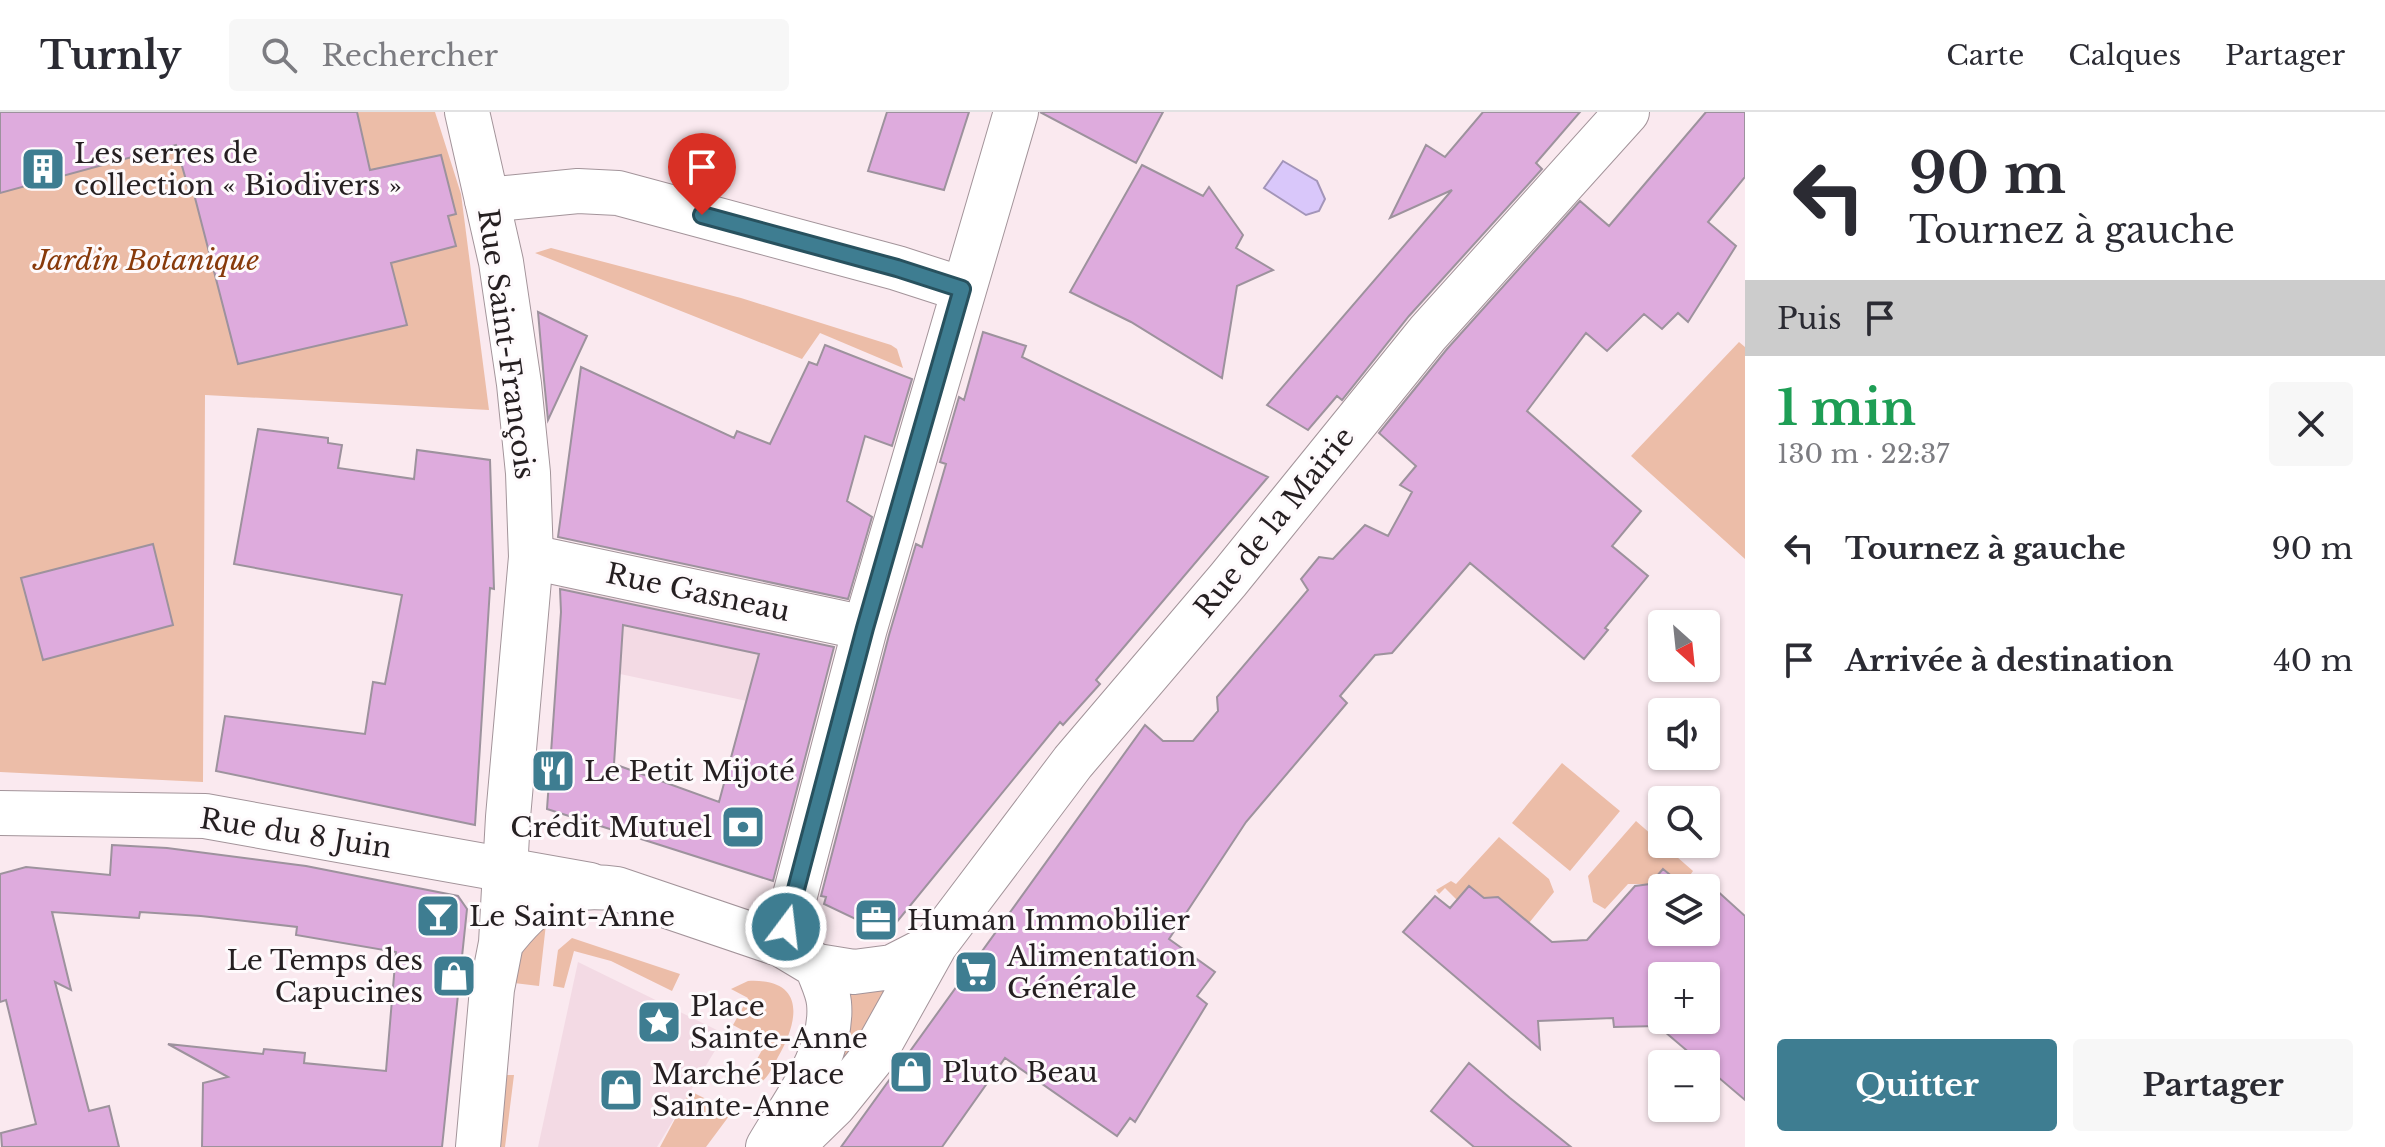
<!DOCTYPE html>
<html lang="fr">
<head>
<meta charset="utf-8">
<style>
  :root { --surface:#fff; --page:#f7f7f7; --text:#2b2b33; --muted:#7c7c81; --line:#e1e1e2; --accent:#3e7d91 }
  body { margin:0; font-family:"Libre Baskerville",serif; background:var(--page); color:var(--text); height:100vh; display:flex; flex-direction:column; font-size:30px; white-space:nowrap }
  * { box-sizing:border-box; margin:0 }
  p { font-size:26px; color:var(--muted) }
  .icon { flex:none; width:44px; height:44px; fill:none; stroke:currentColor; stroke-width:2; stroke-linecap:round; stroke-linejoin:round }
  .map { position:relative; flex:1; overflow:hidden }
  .side { display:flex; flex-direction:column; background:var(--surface); width:640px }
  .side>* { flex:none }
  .banner { background:#fff; color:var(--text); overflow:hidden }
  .needle { width:52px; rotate:153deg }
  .tools { position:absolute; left:1648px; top:498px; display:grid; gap:16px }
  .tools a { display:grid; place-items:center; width:72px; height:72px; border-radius:8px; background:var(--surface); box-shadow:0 2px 6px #0004; font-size:40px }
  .pin { position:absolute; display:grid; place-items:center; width:68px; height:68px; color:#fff; margin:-82px -34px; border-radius:50% 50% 50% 0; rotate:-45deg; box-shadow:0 0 8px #0007 }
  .pin .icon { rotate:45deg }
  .me { position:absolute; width:88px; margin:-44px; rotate:15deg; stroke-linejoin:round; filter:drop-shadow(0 0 6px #0008) }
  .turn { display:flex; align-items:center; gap:28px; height:168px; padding:0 32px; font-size:36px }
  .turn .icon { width:104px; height:104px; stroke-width:2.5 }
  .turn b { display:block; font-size:56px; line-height:68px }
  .then { display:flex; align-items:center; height:76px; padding:0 32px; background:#0003; gap:16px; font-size:30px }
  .round { display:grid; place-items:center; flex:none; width:84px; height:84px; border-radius:8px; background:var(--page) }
  .headline { display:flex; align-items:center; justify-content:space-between; height:136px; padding:0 32px }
  h1 { font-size:48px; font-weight:800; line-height:60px; color:#1e9e55 }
  .action { display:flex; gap:16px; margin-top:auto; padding:16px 32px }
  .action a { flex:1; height:92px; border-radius:8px; background:var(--accent); color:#fff; font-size:32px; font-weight:800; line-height:92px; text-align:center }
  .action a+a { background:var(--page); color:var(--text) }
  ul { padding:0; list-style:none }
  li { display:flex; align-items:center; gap:24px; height:112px; padding:0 32px }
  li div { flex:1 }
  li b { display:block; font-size:30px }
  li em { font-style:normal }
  header { display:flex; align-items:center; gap:48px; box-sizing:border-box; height:112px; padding:0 40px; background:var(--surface); border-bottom:2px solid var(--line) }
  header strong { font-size:38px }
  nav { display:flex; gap:44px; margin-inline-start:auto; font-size:28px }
  .search { width:560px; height:72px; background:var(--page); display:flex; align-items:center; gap:20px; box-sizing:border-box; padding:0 28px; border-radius:8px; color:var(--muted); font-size:30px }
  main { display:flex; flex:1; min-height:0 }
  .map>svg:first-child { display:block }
  .built { fill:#f3dae4 }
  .green { fill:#ecbda8 }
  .water { fill:#d9c7fa; stroke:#a395b9; stroke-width:2 }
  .building { fill:#deabdd; stroke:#9d929d; stroke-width:2; fill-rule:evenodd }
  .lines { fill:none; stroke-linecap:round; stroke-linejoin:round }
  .street-casing { stroke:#a3949a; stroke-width:46 }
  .secondary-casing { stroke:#a3949a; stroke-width:46 }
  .street { stroke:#fff; stroke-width:44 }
  .secondary { stroke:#fff; stroke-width:44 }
  .route-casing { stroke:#28515e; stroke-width:20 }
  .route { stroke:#3e7d91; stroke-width:14 }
  .labels { text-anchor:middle; stroke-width:6; stroke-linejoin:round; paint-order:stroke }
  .poi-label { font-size:28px; fill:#251f21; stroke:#fefafc; text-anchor:start }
  .park-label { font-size:28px; font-style:italic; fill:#883a0b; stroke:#fefafc }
  .street-label { font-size:28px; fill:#251f21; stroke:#fefafc }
</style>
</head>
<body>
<header>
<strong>Turnly</strong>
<div class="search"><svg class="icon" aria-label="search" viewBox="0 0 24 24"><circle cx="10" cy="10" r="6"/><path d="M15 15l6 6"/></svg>Rechercher</div>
<nav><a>Carte</a><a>Calques</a><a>Partager</a></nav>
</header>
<main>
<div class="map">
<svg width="1745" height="1035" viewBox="0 0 1745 1035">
  <rect width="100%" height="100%" fill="#fae9ef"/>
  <path class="built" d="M 561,464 L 779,510 L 761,592 L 620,562 L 558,556 Z
    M 578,850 L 725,922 L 657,1035 L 538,1035 Z"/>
  <path class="green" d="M 0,0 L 435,0 L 461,82 L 489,298 L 205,283 L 203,670 L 0,660 Z
    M 551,136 L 741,186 L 891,233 L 897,237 L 903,256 L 820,221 L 802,247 L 535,141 Z
    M 1739,230 L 1745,235 L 1745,447 L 1631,344 Z
    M 1562,651 L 1620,699 L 1570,759 L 1512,711 Z
    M 1636,709 L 1693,759 L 1683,773 L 1663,757 L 1650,772 L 1628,772 L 1605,797 L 1593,790 L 1588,764 Z
    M 1499,725 L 1549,767 L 1554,780 L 1529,811 L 1498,785 L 1484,786 L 1469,774 L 1457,788 L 1445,776 L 1439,782 L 1436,778 L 1451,769 L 1456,772 Z
    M 546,812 L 539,874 L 514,871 L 522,839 Z
    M 572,826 L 680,862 L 672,879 L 611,849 L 574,839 L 564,876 L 553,874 L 558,838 Z
    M 905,862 L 833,977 L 847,881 Z
    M 748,869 C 805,866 800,907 778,945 C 773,954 769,965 760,971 L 747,965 L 766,931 L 733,913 L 748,886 L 731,877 Z
    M 504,963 L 514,963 L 505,1035 L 497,1035 Z
    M 690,979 L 732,1000 L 706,1035 L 660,1035 Z"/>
  <path class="water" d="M 1283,49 L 1317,69 L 1325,87 L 1319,99 L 1306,103 L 1264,76 Z"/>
  <path class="building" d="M 0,0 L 357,0 L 370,58 L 441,43 L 456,102 L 448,104 L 456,134 L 391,151 L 407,213 L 238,252 L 194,82 L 190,82 L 176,33 L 0,81 Z
    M 887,0 L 969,0 L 944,78 L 868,59 Z
    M 1040,0 L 1163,0 L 1136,51 Z
    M 1483,0 L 1580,0 L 1536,51 L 1542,57 L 1409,204 L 1342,288 L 1337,284 L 1308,318 L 1267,293 L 1452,78 L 1390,106 L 1426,33 L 1445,45 Z
    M 1706,0 L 1745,0 L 1745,65 L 1708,110 L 1736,134 L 1688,210 L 1678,201 L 1662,217 L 1644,202 L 1607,239 L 1586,221 L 1527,299 L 1641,399 L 1612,434 L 1648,464 L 1605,516 L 1608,518 L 1584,547 L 1470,451 L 1392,541 L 1375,543 L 1340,584 L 1347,591 L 1246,710 L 1169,827 L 1215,860 L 1197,884 L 1207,892 L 1135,1010 L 1130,1006 L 1117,1024 L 1005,946 L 942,1035 L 841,1035 L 1145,613 L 1163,629 L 1193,629 L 1218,599 L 1217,585 L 1308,478 L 1301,467 L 1319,445 L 1333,447 L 1365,413 L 1388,424 L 1412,380 L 1400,373 L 1416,354 L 1379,321 L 1447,237 L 1580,89 L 1609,114 Z
    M 1142,53 L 1203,84 L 1209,75 L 1243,123 L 1236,136 L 1273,158 L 1237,174 L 1222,266 L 1131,210 L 1070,180 Z
    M 538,200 L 587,224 L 548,308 L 544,268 Z
    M 983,220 L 1026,234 L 1022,245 L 1268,365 L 1096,568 L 1100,572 L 1063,613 L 1060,610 L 887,822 L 824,792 L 826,785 L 821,784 L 889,523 L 916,432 L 922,435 L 946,352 L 940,350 L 959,285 L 964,288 Z
    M 825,233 L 912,267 L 892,334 L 865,324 L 847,389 L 872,405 L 848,487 L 558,425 L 581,255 L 734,326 L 737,319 L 770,332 L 809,250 L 817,253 Z
    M 258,317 L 328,326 L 328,331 L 342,333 L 338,356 L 414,367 L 417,338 L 490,348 L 494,477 L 490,476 L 475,713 L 216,659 L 225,604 L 365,622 L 373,570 L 385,572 L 402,483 L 234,452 Z
    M 153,432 L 173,513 L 43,548 L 21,466 Z
    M 560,477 L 834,535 L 773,769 L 547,697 L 561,500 ZM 623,513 L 759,542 L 719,690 L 614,652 Z
    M 112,733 L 167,736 L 306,754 L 458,784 L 467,797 L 442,1035 L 202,1035 L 203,971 L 228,965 L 168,932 L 263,942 L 264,937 L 305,941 L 304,951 L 386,959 L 396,840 L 296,823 L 297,815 L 201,804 L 140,800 L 139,806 L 52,800 L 71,878 L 55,870 L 89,999 L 109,994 L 119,1035 L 2,1035 L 1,1021 L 36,1012 L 6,888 L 0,890 L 0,762 L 26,755 L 110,763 Z
    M 1663,757 L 1686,776 L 1662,776 L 1662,820 L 1706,820 L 1706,776 L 1695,776 L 1704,767 L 1745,804 L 1745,988 L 1658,914 L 1614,915 L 1613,906 L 1538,909 L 1540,937 L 1403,820 L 1435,784 L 1450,796 L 1469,774 L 1484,786 L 1498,785 L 1552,830 L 1587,828 L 1635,774 L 1650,772 ZM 1662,864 L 1706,864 L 1706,908 L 1662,908 Z
    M 1469,951 L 1510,986 L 1571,1035 L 1474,1035 L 1431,999 Z"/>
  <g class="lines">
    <g class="street-casing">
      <path id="street" d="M 487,88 L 578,79 L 618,81 L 897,156 L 962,177
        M 531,445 L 865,516
        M 0,701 L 205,704 L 590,773
        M 782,833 L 865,516 L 1016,0"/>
    </g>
    <g class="secondary-casing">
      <path id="secondary" d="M 467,0 L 501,150 L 519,272 L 528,361 L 531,445 L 508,705 L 501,831 L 492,877 L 478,1035
        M 501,831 C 534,788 560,769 617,777 L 782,833 L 817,854 L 854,860 L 892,855 L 935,833
        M 768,1035 C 792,993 834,942 829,891 C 828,879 821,866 817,854
        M 791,1035 L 834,993 L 872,946 L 935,833 L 1073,650 L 1228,468 L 1428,221 L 1627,0"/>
    </g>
    <use href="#street" class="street"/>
    <use href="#secondary" class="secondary"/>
  </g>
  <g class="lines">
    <g class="route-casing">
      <path id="route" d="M 702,103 L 897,156 L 962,177 L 865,516 L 786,815"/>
    </g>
    <use href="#route" class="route"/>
  </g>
  <defs>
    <g id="building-square" transform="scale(2.3)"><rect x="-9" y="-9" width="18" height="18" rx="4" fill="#3e7d91" stroke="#fefafc"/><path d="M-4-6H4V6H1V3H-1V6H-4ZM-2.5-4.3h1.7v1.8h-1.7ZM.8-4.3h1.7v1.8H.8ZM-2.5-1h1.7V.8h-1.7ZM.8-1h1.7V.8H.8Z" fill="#fff"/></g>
    <g id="restaurant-square" transform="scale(2.3)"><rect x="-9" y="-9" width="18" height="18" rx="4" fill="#3e7d91" stroke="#fefafc"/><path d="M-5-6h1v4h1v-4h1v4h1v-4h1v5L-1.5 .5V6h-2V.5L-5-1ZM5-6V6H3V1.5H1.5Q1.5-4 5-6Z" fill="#fff"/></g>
    <g id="bank-square" transform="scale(2.3)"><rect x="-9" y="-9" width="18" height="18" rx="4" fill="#3e7d91" stroke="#fefafc"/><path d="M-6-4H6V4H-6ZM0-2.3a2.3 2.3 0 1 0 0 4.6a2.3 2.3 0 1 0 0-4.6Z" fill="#fff"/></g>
    <g id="bar-square" transform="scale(2.3)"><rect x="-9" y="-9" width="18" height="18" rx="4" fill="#3e7d91" stroke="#fefafc"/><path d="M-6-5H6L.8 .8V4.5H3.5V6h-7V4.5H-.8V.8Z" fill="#fff"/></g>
    <g id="office-square" transform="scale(2.3)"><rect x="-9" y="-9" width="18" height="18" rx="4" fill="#3e7d91" stroke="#fefafc"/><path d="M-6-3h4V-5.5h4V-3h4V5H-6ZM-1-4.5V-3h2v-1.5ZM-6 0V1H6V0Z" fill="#fff"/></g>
    <g id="supermarket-square" transform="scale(2.3)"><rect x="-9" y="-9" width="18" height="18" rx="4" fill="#3e7d91" stroke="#fefafc"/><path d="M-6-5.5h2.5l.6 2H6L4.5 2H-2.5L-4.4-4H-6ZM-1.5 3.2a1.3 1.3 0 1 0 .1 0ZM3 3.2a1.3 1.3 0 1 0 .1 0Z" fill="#fff"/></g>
    <g id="shop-square" transform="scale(2.3)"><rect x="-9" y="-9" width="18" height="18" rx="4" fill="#3e7d91" stroke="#fefafc"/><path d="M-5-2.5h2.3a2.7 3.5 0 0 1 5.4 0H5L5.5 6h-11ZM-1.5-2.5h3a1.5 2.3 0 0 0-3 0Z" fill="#fff"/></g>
    <g id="sight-square" transform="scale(2.3)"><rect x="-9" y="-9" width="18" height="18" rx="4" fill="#3e7d91" stroke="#fefafc"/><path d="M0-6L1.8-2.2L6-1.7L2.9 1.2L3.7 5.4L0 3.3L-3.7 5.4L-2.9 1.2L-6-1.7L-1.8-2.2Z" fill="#fff"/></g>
  </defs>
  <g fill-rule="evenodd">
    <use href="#building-square" x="43" y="57"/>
    <use href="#restaurant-square" x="553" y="659"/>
    <use href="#bank-square" x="743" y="715"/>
    <use href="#bar-square" x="438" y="804"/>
    <use href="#office-square" x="876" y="808"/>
    <use href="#supermarket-square" x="976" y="860"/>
    <use href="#shop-square" x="454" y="864"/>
    <use href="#sight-square" x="659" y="910"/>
    <use href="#shop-square" x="911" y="960"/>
    <use href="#shop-square" x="621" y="978"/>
  </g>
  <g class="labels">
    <g class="poi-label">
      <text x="74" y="51">Les serres de<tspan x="74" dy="32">collection « Biodivers »</tspan></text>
      <text x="584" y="669">Le Petit Mijoté</text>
      <text x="712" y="725" text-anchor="end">Crédit Mutuel</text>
      <text x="469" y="814">Le Saint-Anne</text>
      <text x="907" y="818">Human Immobilier</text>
      <text x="1007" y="854">Alimentation<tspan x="1007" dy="32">Générale</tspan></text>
      <text x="423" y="858" text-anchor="end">Le Temps des<tspan x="423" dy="32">Capucines</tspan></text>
      <text x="690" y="904">Place<tspan x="690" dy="32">Sainte-Anne</tspan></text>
      <text x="942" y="970">Pluto Beau</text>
      <text x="652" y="972">Marché Place<tspan x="652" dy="32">Sainte-Anne</tspan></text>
    </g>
    <g class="park-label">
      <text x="146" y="158">Jardin Botanique</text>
    </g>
    <g class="street-label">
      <text transform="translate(507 232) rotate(82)" y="10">Rue Saint-François</text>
      <text transform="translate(1274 410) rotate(-51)" y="10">Rue de la Mairie</text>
      <text transform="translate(698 480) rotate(12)" y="10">Rue Gasneau</text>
      <text transform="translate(296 721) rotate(9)" y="10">Rue du 8 Juin</text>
    </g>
  </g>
</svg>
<div class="tools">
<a><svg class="needle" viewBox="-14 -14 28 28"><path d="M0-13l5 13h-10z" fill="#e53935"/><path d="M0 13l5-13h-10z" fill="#7c7c81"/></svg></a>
<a><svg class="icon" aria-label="sound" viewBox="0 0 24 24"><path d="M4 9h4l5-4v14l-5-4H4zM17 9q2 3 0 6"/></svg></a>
<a><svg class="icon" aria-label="search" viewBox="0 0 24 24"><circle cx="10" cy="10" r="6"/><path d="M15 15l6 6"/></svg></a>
<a><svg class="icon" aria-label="layers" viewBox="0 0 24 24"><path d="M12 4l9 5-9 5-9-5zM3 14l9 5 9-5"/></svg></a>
<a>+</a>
<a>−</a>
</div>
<div class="pin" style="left:702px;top:103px;background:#d93025"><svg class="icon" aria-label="arrive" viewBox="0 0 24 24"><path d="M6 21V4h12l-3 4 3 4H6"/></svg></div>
<svg class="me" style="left:786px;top:815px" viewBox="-20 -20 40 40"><circle r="17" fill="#3e7d91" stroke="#fff" stroke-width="3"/><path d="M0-11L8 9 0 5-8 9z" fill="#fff"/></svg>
</div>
<section class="side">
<div class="banner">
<div class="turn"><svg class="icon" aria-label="left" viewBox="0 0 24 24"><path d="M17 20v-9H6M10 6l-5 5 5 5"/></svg><div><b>90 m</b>Tournez à gauche</div></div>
<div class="then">Puis<svg class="icon" aria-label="arrive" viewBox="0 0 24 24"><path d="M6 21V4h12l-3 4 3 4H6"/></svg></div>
</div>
<div class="headline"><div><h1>1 min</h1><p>130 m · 22:37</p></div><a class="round"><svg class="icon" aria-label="close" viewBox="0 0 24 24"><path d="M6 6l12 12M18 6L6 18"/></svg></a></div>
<ul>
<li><svg class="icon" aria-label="left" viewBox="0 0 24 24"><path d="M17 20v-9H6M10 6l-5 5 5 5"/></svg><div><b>Tournez à gauche</b></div><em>90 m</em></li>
<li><svg class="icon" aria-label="arrive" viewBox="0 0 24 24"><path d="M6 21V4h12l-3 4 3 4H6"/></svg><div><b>Arrivée à destination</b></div><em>40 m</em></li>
</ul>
<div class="action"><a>Quitter</a><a>Partager</a></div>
</section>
</main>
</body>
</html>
